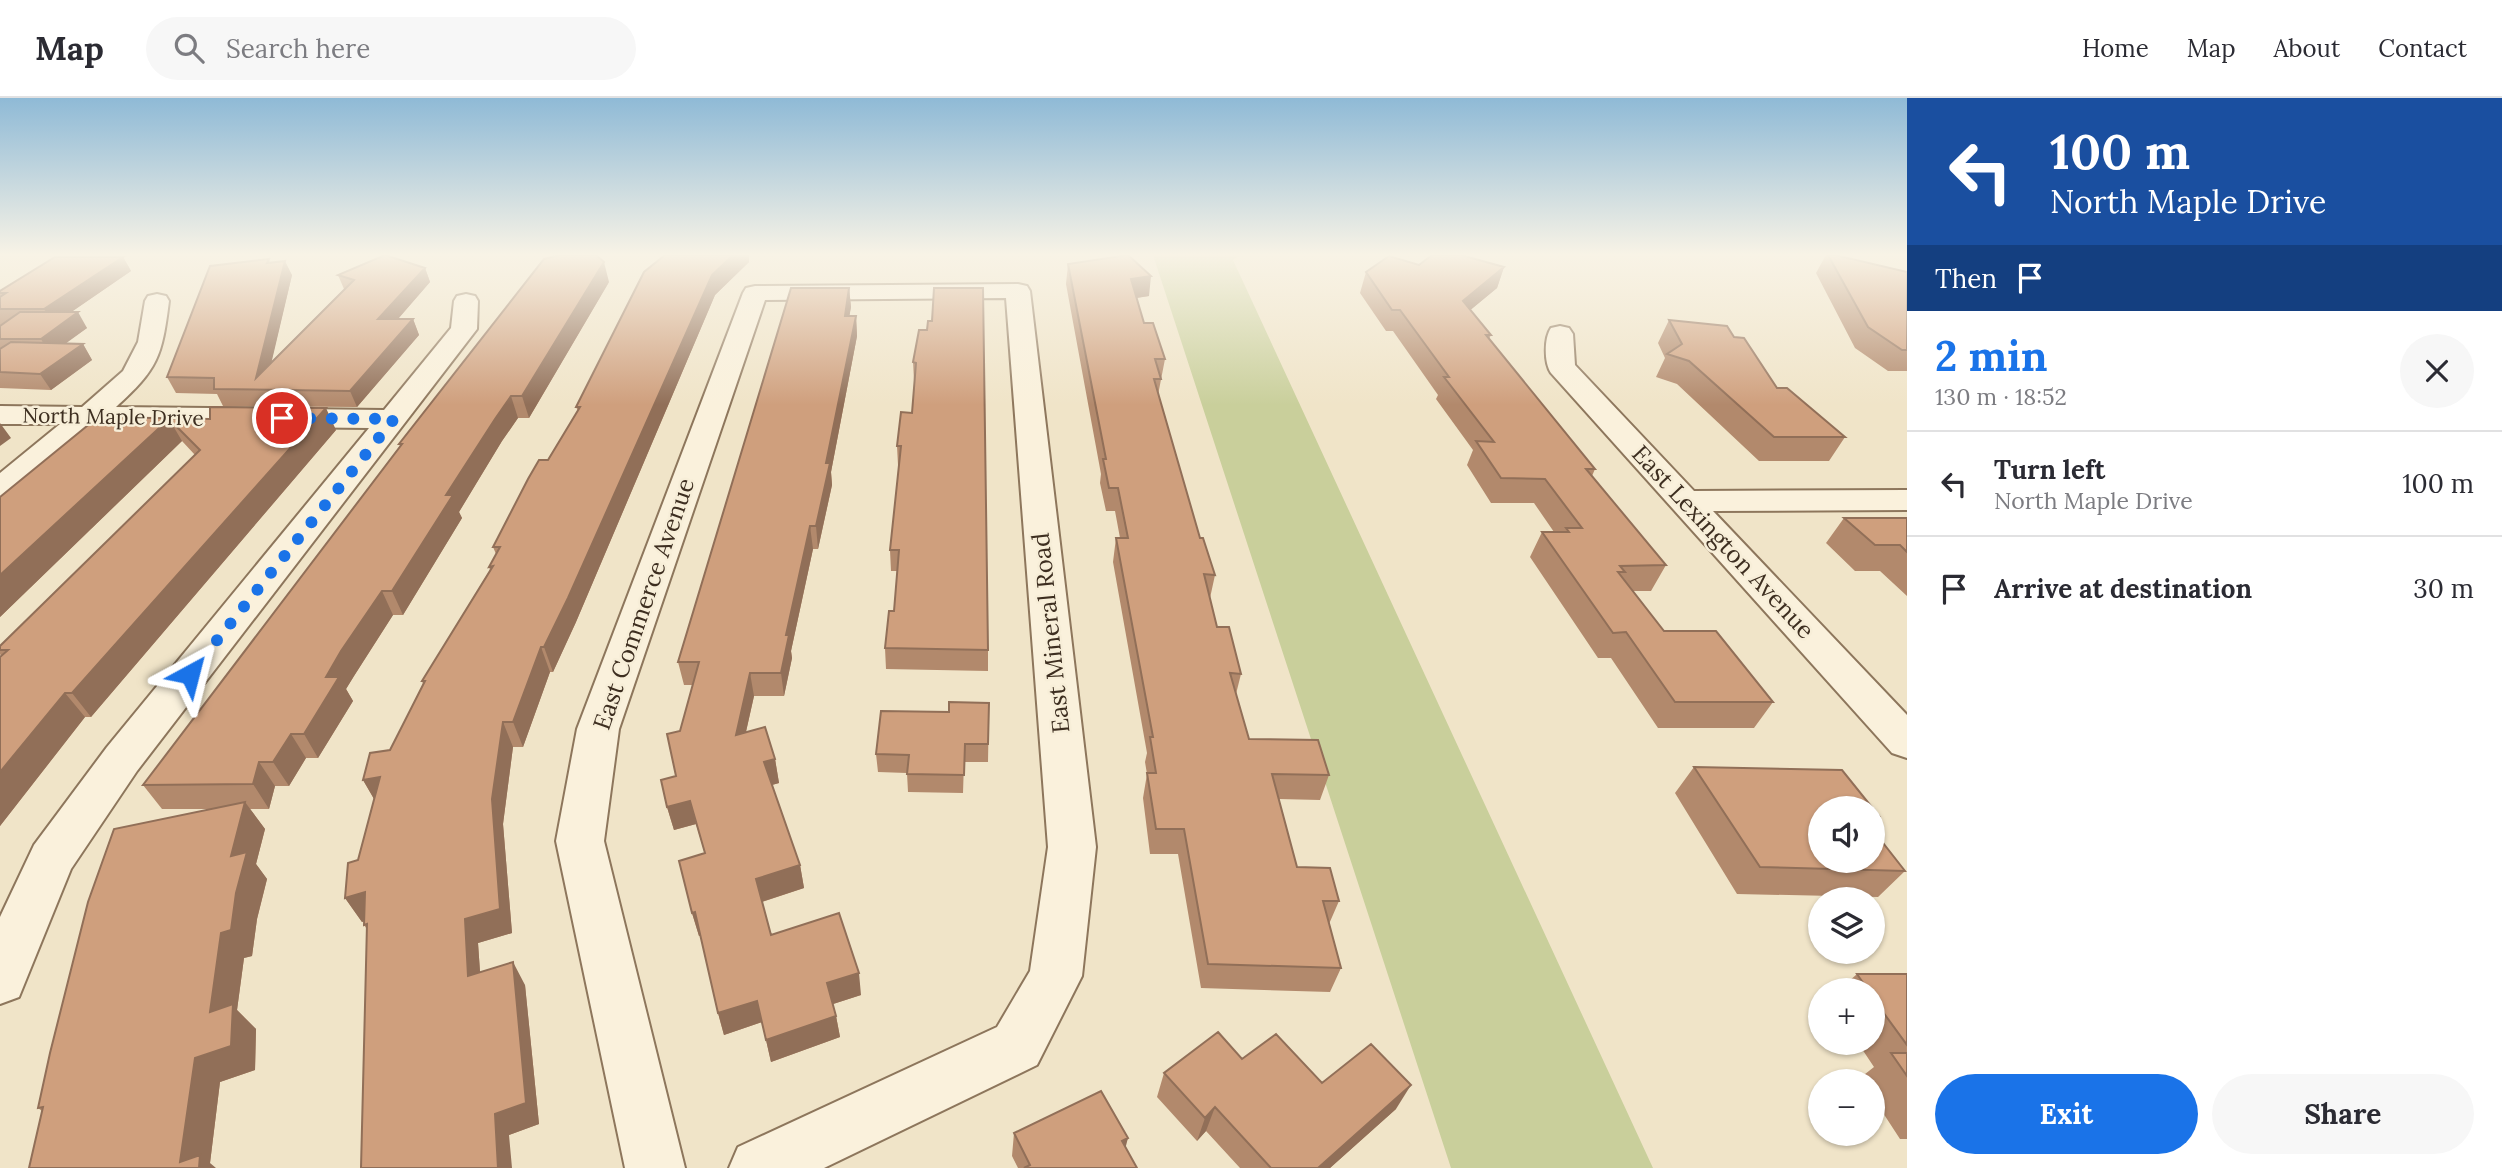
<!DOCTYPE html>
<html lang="en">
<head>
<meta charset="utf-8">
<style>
  :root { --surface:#fff; --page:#f7f7f7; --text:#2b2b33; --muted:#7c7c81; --line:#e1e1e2; --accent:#1a73e8 }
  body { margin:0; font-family:Lora,serif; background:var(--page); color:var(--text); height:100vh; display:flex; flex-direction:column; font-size:26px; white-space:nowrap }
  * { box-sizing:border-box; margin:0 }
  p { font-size:23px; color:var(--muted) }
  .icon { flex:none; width:38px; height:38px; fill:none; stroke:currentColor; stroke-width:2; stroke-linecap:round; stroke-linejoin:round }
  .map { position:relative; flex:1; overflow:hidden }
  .side { display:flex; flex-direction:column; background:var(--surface); width:595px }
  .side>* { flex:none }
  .hud { background:#1a4fa0; color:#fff; overflow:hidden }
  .buttons { position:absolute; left:1808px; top:698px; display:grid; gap:14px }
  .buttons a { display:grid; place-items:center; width:77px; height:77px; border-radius:50%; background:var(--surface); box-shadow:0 2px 5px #0004; font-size:35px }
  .pin { position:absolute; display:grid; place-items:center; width:60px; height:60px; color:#fff; margin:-30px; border:4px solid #fff; border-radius:50%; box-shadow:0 2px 7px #0007 }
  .me { position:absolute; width:77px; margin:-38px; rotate:38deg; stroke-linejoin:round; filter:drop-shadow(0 0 5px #0008) }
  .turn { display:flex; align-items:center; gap:24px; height:147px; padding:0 28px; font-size:32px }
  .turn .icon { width:91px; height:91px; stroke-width:2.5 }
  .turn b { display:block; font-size:49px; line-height:60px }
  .then { display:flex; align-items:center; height:66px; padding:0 28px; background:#0003; gap:14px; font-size:26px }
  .round { display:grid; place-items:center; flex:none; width:74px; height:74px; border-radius:37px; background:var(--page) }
  .summary { display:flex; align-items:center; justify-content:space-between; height:119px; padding:0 28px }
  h1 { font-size:42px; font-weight:700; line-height:52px; color:var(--accent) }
  .primary-button { display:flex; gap:14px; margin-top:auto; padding:14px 28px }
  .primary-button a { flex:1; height:80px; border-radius:42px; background:var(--accent); color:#fff; font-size:28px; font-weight:700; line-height:80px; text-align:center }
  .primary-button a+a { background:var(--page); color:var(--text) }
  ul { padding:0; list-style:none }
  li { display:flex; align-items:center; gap:21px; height:105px; padding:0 28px; border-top:2px solid var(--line) }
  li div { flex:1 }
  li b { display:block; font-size:26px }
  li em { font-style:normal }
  header { display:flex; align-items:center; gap:42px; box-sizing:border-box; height:98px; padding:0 35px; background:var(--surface); border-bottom:2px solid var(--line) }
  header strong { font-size:33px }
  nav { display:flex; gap:38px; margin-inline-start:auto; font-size:24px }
  .search { width:490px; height:63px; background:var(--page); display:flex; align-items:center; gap:18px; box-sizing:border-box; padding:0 24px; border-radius:38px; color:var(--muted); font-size:26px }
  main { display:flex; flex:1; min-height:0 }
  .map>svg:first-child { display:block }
  .green { fill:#c9cf9b }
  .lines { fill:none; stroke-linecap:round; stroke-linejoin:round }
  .street-casing { stroke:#8d765c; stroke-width:4 }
  .street { fill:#faf1dc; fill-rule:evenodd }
  .wall { fill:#b2896c }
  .shaded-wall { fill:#916f58 }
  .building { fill:#cf9f7d; stroke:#916f58; stroke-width:2 }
  .route { stroke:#1a73e8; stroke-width:12; stroke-dasharray:0 21.6 }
  .labels { text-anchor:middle; stroke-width:5; stroke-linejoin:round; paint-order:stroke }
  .far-street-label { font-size:21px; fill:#3d2e20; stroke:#f7eed8 }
  .street-label { font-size:24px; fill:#3d2e20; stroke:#f7eed8 }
</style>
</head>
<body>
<header>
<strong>Map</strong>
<div class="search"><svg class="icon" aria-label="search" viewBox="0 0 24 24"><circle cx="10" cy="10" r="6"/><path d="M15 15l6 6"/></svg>Search here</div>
<nav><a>Home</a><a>Map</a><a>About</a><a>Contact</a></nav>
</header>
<main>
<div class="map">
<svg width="1907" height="1070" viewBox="0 0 1907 1070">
  <rect width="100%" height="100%" fill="#f0e4c8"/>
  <path class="green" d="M 1153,157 L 1241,157 L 1233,162 L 1653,1070 L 1451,1070 Z"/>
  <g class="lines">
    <g class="street-casing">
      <path id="street" d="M 1018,186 L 1027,188 L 1030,193 L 1096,749 L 1082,878 L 1037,967 L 824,1070 L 729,1070 L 738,1049 L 997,929 L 1030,873 L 1048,749 L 1006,200 L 765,202 L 619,631 L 604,743 L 685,1070 L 625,1070 L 556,743 L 577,631 L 743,195 L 746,190 L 755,188 Z
        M 157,196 L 166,198 L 169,203 C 162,259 158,271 116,309 L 384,312 L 451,230 L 454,203 L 457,198 L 466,196 L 475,198 L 478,203 L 477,231 L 137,673 L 71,771 L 19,899 L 0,906 L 0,819 L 34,747 L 107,649 L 369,330 L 97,327 L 12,398 L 0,401 L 0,375 L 60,326 L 0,326 L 0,308 L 82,309 L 123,273 L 138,244 L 145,203 L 148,198 Z
        M 1560,228 L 1569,230 L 1573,236 L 1575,267 L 1694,393 L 1907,392 L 1907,412 L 1713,413 L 1907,617 L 1907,660 L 1892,655 L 1551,275 C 1544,265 1544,240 1551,230 Z"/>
    </g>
    <use href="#street" class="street"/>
  </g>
  <path class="wall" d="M 665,157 L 749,157 L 749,164 L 715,197 L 576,524 L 553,574 L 550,574 L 523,649 L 513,649 L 503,726 L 512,835 L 478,845 L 480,874 L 525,887 L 539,1026 L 509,1037 L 364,827 L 364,823 L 362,824 L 345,800 L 358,762 L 374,701 L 363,682 L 390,652 L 423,586 L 422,583 L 490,472 L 489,469 L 496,456 L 493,449 L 578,313 L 576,309 Z
    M 1826,157 L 1835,157 L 1907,174 L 1907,273 L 1888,273 L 1855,250 L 1816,175 Z
    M 123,159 L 131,173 L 71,214 L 87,230 L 65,245 L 83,246 L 92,262 L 51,292 L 0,290 L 0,228 L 2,227 L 0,227 L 0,193 Z
    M 269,161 L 270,165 L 292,177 L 271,264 L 344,191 L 338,177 L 425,170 L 430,184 L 398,221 L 413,221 L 419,237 L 357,309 L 223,308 L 217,296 L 176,295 L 167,279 Z
    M 1068,166 L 1149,198 L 1137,200 L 1144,225 L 1165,261 L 1158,297 L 1200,440 L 1215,477 L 1210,500 L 1217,529 L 1241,576 L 1236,596 L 1249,641 L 1329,677 L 1320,702 L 1279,701 L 1297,769 L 1339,803 L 1329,826 L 1341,870 L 1330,894 L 1201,890 L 1178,756 L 1150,756 L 1143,700 L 1147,676 L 1145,664 L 1147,655 L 1113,464 L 1116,440 L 1120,440 L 1115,413 L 1106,413 L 1100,385 L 1101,376 L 1066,186 Z
    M 1419,167 L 1504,169 L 1497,190 L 1470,212 L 1491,237 L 1489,241 L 1595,371 L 1592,378 L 1666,467 L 1651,493 L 1633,493 L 1664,533 L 1773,604 L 1754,630 L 1658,630 L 1611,560 L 1598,560 L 1530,459 L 1542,434 L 1554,434 L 1534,405 L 1491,405 L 1467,367 L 1473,352 L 1436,301 L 1438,297 L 1393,233 L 1386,233 L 1360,195 L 1366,174 Z
    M 609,184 L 529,320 L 518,320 L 502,343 L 459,414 L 462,420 L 403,517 L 393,517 L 354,578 L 346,591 L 353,603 L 318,660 L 306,660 L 289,688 L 275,688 L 269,711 L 250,711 L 265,731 L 256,766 L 267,781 L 257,821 L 252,858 L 244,860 L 237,912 L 256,931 L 255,972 L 220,984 L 210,1065 L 42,1013 L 38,1010 L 213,711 L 162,711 L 143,687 L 400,348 L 399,346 Z
    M 849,190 L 851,209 L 849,218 L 856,218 L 857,238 L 831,374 L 832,387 L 818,451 L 813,451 L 791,553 L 792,560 L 784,598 L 754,598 L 746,634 L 775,661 L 779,685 L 772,687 L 800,767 L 804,790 L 762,804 L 771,837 L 861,897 L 833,906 L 836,918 L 840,939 L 771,964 L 762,924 L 724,937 L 718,915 L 701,838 L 699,838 L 692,815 L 705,756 L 696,726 L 674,732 L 667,709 L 676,678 L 680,633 L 693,587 L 684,587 L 678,564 Z
    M 1669,222 L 1734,239 L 1777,290 L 1845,339 L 1829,363 L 1759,363 L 1677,286 L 1656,279 L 1665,260 L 1658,245 Z
    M 919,232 L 988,552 L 988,573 L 886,571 L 885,550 L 894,513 L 897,473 L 891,473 L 890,452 L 899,367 L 898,367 L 897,348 L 912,315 L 915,283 L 914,283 L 913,264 Z
    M 98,319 L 210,321 L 336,332 L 91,619 L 85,619 L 0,728 L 0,559 L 1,558 L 0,556 L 0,548 L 195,357 L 182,343 L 0,519 L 0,399 Z
    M 1844,420 L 1907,420 L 1907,498 L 1880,473 L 1855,473 L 1826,445 Z
    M 989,605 L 988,664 L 964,664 L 963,695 L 908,694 L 907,675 L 878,674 L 876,656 L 949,614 Z
    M 1694,669 L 1842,672 L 1879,718 L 1872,724 L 1872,710 L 1820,710 L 1820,763 L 1872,763 L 1872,731 L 1905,773 L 1878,799 L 1737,796 L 1675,695 Z
    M 1857,876 L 1907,876 L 1907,1041 L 1900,1041 L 1872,998 L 1872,984 L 1863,984 L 1860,980 L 1874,969 L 1858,945 L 1872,945 L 1872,892 L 1839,892 Z
    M 1242,961 L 1322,985 L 1396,1011 L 1330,1070 L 1240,1070 L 1206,1033 L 1197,1043 L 1157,999 L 1164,975 Z
    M 1014,1035 L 1126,1050 L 1137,1070 L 1018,1070 L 1012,1058 Z"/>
  <path class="shaded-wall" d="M 733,157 L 749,157 L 749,164 L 715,197 L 576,524 L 553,574 L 544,549 L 712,177 Z
    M 123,159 L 131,173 L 54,226 L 44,211 Z
    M 285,163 L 292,177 L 265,292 L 256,280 Z
    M 604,164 L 609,184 L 529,320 L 522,298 Z
    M 1504,169 L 1497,190 L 1456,224 L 1463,203 Z
    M 425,170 L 430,184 L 384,237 L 378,221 Z
    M 1151,178 L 1149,198 L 1128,201 L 1131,181 Z
    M 849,190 L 851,209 L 846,238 L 845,218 Z
    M 78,214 L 87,230 L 50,257 L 41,241 Z
    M 856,218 L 857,238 L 831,374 L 832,387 L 818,451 L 816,428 L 826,365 Z
    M 413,221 L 419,237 L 357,309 L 350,293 Z
    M 83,246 L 92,262 L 51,292 L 40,276 Z
    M 511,298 L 518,320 L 502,343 L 459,414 L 462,420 L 403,517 L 392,493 L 446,397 L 495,321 Z
    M 326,310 L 336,332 L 91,619 L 72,595 Z
    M 169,321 L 182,343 L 0,519 L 0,477 Z
    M 0,325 L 11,340 L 0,348 Z
    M 810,428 L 813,451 L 791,553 L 792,560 L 784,598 L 781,575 L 786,537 Z
    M 382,493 L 393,517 L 354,578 L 346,591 L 353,603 L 318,660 L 304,636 L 326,579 L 341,553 Z
    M 541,549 L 550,574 L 523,649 L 513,624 Z
    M 750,575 L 754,598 L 740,660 L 736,637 Z
    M 65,595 L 85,619 L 0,728 L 0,674 Z
    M 503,624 L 513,649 L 503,726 L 512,835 L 478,845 L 482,902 L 468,878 L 465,821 L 492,701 Z
    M 291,636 L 306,660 L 289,688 L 273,664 Z
    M 775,661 L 779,685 L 768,688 L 764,664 Z
    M 259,664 L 275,688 L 269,711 L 253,686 Z
    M 380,679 L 377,706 L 363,682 Z
    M 690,703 L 696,726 L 674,732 L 667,709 Z
    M 245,704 L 265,731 L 256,766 L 267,781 L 257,821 L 252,858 L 244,860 L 237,912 L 256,931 L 255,972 L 220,984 L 210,1065 L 216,1070 L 187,1070 L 180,1064 L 195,960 L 231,758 Z
    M 800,767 L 804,790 L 761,804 L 756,781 Z
    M 365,794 L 381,818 L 362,824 L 345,800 Z
    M 695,814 L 702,837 L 699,838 L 692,815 Z
    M 513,864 L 525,887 L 539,1026 L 509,1037 L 512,1070 L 498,1070 L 495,1016 Z
    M 859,875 L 861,897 L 830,907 L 827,885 Z
    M 757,903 L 762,924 L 724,937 L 718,915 Z
    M 836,918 L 840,939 L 771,964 L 766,942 Z
    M 1411,987 L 1396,1011 L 1330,1070 L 1318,1070 Z
    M 1215,1009 L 1206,1033 L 1197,1043 L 1205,1020 Z
    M 1128,1040 L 1122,1063 L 1122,1043 Z"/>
  <path class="building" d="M 385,157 L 425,170 L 378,221 L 413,221 L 350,293 L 214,291 L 214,280 L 167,279 L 210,168 L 269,161 L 267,165 L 285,163 L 256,280 L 354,182 L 338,177 Z
    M 560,157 L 596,157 L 604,164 L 522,298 L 511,298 L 495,321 L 446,397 L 453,397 L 392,493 L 382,493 L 341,553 L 326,579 L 339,579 L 304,636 L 291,636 L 273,664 L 259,664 L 253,686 L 143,687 L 402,346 L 399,346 L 544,161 Z
    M 665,157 L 733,157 L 712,177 L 568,500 L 544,549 L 541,549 L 513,624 L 503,624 L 492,701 L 500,811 L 465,821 L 468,878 L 513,864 L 526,1005 L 495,1016 L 498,1070 L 361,1070 L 367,826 L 364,827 L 365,794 L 345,800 L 348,765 L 358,762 L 380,679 L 363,682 L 370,655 L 390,652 L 425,583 L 422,583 L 493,468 L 489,469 L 500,449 L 493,449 L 528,381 L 539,362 L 548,362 L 580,309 L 576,309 L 644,174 Z
    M 1128,157 L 1151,178 L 1131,181 L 1144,225 L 1153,225 L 1165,261 L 1155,261 L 1161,281 L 1154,281 L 1200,440 L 1203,440 L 1215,477 L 1204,476 L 1217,529 L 1229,529 L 1241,576 L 1230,575 L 1249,641 L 1318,642 L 1329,677 L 1272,676 L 1297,769 L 1330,770 L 1339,803 L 1323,803 L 1341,870 L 1208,866 L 1184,731 L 1156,731 L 1147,675 L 1156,675 L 1150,639 L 1153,639 L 1116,440 L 1128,440 L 1118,390 L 1109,390 L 1103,361 L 1106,361 L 1068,166 Z
    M 1432,157 L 1461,157 L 1504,169 L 1463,203 L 1491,237 L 1486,237 L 1595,371 L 1586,371 L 1666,467 L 1620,468 L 1625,474 L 1618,474 L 1664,533 L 1716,533 L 1773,604 L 1675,604 L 1626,534 L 1613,535 L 1542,434 L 1569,434 L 1566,430 L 1582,430 L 1545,381 L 1501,380 L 1476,343 L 1494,344 L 1444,279 L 1449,279 L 1400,212 L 1392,212 L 1366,174 L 1389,158 L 1419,167 Z
    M 1828,157 L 1835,157 L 1907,174 L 1907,252 L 1902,252 L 1868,229 Z
    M 55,159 L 123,159 L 44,211 L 0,211 L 0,199 L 6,195 L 0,195 L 0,193 Z
    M 791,190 L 849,190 L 845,218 L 856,218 L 826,365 L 830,365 L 816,428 L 810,428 L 786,537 L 789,537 L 781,575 L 750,575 L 736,637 L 765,629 L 775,661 L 764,664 L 800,767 L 756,781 L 771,837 L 839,815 L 859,875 L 827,885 L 836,918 L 766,942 L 757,903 L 718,915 L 695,814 L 692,815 L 679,763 L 705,755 L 690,703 L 667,709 L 661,682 L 676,678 L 667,636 L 680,633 L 699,564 L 678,564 Z
    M 934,190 L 983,190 L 988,552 L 885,550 L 889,513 L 894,513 L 899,452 L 890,452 L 901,348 L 897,348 L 901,314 L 912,315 L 916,265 L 913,264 L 919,232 L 927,232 L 928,223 L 932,223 Z
    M 20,214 L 78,214 L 41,241 L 0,241 L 0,228 Z
    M 1669,222 L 1727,228 L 1734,239 L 1744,240 L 1777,290 L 1787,290 L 1845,339 L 1774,339 L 1689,263 L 1667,256 L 1682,246 Z
    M 11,244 L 83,246 L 40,276 L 0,274 L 0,251 Z
    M 210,309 L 326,310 L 72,595 L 65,595 L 0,674 L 0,559 L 8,552 L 0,552 L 0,548 L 200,352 L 169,321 L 0,477 L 0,399 L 98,319 L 210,321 Z
    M 1844,420 L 1907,420 L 1907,454 L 1900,447 L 1875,447 Z
    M 949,604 L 989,605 L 988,646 L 965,646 L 964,677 L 907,676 L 909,657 L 876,656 L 881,613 L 949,614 Z
    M 1694,669 L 1842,672 L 1879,718 L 1872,718 L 1872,710 L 1820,710 L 1820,763 L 1872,763 L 1872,731 L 1905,773 L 1760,769 Z
    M 245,704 L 231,758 L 247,754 L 236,795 L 231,832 L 221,835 L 210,914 L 233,906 L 231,948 L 195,960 L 180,1064 L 200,1057 L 199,1070 L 29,1070 L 43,1009 L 38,1010 L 50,955 L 88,804 L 114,731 Z
    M 1857,876 L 1907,876 L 1907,947 L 1872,899 L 1872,892 L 1868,892 Z
    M 1218,934 L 1242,961 L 1276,936 L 1322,985 L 1371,946 L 1411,987 L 1318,1070 L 1271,1070 L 1215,1009 L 1205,1020 L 1164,975 Z
    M 1891,955 L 1907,955 L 1907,978 Z
    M 1101,993 L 1128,1040 L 1122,1043 L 1137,1070 L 1024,1070 L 1030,1067 L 1014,1035 Z"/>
  <linearGradient id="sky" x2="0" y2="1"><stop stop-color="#8fbad6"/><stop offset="0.51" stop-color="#f8f3e6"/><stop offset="1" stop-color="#f8f3e6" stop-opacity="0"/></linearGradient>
  <rect width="1907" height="307" fill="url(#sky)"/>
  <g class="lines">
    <path class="route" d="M 190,576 L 394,321 L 282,320"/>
  </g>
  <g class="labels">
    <g class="far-street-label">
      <text transform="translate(113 319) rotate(1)" y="7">North Maple Drive</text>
    </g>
    <g class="street-label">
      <text transform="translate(1723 444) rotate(47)" y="8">East Lexington Avenue</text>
      <text transform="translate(644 506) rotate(-71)" y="8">East Commerce Avenue</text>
      <text transform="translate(1051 535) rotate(-96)" y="8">East Mineral Road</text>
    </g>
  </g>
</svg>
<div class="buttons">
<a><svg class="icon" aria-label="sound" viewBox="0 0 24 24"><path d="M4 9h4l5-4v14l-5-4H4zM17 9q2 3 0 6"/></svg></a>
<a><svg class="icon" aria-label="layers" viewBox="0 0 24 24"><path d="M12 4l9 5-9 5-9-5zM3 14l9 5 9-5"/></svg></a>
<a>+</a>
<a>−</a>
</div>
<div class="pin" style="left:282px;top:320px;background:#d93025"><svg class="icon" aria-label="arrive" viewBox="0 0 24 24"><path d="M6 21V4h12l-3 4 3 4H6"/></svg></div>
<svg class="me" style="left:190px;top:576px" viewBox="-20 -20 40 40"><path d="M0-17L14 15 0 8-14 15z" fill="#1a73e8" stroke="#fff" stroke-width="4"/></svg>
</div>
<section class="side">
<div class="hud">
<div class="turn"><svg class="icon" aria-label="left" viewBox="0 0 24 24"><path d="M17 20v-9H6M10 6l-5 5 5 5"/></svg><div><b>100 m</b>North Maple Drive</div></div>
<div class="then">Then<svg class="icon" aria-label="arrive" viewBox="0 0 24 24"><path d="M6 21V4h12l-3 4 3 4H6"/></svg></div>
</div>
<div class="summary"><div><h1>2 min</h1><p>130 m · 18:52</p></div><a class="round"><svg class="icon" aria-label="close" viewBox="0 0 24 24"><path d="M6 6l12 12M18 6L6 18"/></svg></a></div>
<ul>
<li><svg class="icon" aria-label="left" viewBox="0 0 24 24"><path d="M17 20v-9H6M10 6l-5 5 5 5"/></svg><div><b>Turn left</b><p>North Maple Drive</p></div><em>100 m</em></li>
<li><svg class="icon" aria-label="arrive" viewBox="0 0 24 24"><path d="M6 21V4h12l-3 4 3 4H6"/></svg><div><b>Arrive at destination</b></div><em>30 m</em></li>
</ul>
<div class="primary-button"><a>Exit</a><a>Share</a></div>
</section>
</main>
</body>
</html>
